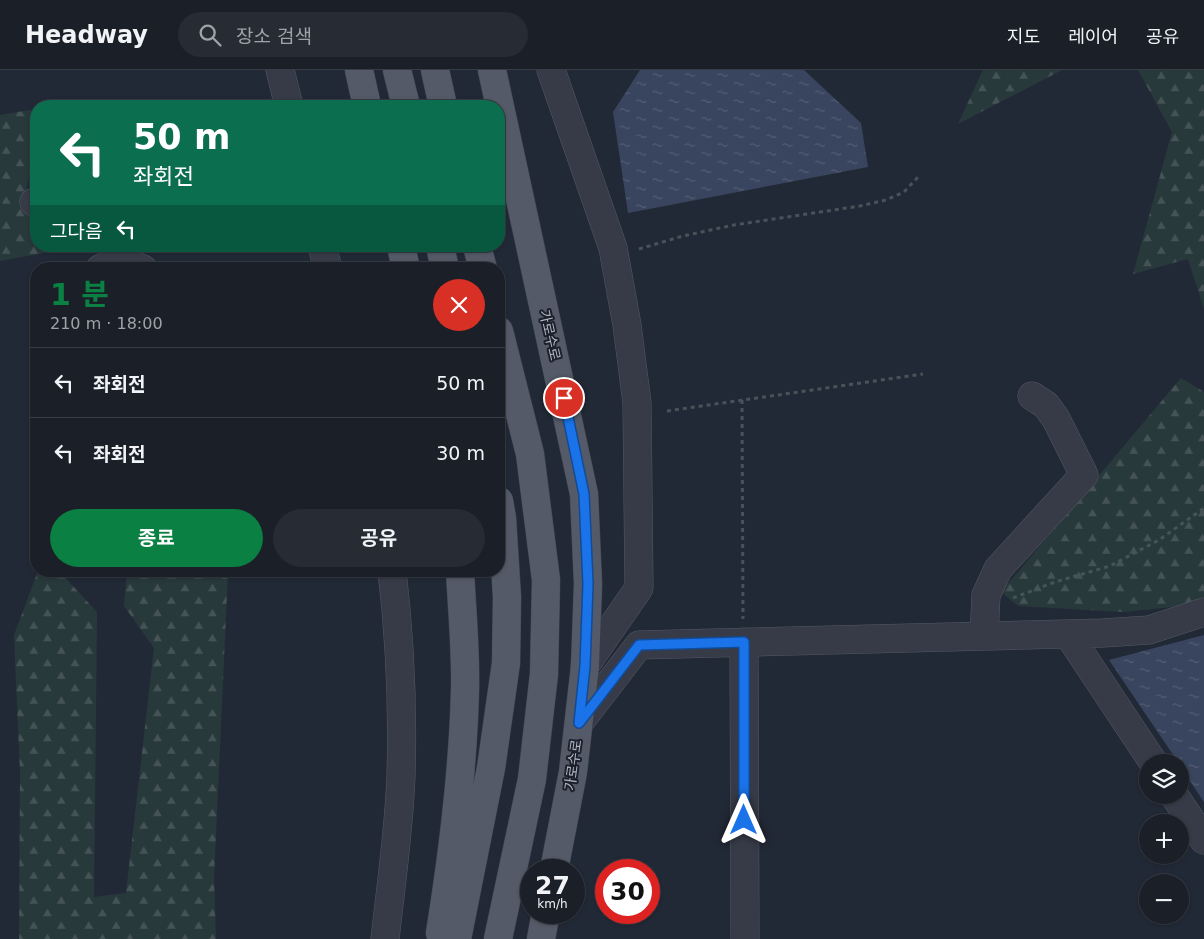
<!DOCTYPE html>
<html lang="ko">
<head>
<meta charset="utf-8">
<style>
  :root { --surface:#1a1f28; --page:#272c34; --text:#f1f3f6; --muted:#9fa2a8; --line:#383d45; --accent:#0b8043 }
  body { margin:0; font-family:"DejaVu Sans","Noto Sans KR",sans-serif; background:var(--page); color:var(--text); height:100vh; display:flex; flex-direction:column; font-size:19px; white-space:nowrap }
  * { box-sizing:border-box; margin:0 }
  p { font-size:16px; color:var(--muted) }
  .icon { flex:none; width:28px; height:28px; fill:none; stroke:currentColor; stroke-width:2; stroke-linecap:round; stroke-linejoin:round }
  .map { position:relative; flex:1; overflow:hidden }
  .details { position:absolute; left:30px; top:192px; width:475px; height:315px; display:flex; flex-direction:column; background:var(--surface); border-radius:20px; box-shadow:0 1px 4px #0004,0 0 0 1px var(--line) }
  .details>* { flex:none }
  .hud { position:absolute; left:30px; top:30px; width:475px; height:152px; border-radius:20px; box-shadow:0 1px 4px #0004,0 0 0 1px var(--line); background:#0b6e4f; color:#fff; overflow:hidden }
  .fabs { position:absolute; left:1139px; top:684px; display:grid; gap:10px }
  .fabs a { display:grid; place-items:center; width:50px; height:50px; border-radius:50%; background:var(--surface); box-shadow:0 1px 4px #0004,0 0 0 1px var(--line); font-size:25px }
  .speed { position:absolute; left:520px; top:789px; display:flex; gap:10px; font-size:25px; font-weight:700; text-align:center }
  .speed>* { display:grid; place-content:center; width:65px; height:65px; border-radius:50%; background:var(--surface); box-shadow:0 1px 4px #0004,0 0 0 1px var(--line); line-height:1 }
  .speed small { font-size:12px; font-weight:400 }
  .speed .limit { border:8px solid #d22; background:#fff; color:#111 }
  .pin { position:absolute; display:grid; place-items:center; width:42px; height:42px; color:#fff; margin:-21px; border:2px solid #fff; border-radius:50%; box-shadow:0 1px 5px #0007 }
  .me { position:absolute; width:55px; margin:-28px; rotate:0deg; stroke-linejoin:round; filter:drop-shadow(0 0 4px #0008) }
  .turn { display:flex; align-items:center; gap:18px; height:105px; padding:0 20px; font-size:22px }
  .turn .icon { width:65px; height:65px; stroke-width:2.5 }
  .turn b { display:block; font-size:35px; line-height:42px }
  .then { display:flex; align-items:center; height:48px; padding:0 20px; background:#0003; gap:10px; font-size:19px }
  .round { display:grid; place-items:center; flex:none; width:52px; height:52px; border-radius:26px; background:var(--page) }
  .headline { display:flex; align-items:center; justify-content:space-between; height:85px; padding:0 20px }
  h1 { font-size:30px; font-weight:700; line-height:38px; color:var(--accent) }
  .button { display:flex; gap:10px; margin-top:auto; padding:10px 20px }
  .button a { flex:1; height:58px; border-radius:30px; background:var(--accent); color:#fff; font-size:20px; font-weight:700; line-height:58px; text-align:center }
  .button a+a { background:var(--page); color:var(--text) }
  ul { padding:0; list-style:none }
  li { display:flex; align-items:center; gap:15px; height:70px; padding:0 20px; border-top:1px solid var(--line) }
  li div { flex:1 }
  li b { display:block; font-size:19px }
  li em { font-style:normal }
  header { display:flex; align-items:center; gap:30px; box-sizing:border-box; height:70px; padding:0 25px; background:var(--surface); border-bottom:1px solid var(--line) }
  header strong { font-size:24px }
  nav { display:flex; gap:28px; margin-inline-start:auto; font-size:18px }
  .search { width:350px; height:45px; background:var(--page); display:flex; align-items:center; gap:12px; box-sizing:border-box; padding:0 18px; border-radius:28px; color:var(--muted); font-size:19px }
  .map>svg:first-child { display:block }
  .forest { fill:url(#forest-firs) }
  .water { fill:url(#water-ripples) }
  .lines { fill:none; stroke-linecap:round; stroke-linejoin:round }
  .minor-casing { stroke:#535964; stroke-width:29 }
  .major-casing { stroke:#3f4450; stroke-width:29 }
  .path { stroke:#465459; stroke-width:3; stroke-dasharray:4 4; stroke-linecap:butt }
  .minor { stroke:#363b47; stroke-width:28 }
  .major { stroke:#545a67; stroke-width:28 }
  .route-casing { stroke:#114b97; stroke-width:12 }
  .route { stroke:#1a73e8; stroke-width:9 }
  .labels { text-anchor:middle; stroke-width:4; stroke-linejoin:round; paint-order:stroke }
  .street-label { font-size:14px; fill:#b0b6c3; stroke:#1b202b }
</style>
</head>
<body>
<header>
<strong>Headway</strong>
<div class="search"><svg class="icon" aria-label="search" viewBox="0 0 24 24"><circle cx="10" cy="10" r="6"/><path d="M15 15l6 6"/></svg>장소 검색</div>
<nav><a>지도</a><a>레이어</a><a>공유</a></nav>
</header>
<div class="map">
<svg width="1204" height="869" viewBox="0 0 1204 869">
  <defs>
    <pattern id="forest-firs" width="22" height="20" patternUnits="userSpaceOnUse" patternTransform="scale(1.25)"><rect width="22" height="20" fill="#28393b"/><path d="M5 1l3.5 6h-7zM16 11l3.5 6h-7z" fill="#455356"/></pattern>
    <pattern id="water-ripples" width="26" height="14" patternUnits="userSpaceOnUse" patternTransform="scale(1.25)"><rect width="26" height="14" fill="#39455e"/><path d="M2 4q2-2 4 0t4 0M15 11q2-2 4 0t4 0" fill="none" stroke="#535e73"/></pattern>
  </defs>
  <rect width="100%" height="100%" fill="#222936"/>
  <path class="forest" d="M 983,0 L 1062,0 L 958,54 Z
    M 1138,0 L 1204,0 L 1204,239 L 1188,189 L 1133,204 L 1172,62 Z
    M 36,39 L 36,101 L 31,99 L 23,133 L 36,141 L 36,176 L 82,176 L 0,191 L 0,45 Z
    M 1181,308 L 1204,322 L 1204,534 L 1122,542 L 1018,536 L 1001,522 Z
    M 38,501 L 59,501 L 97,542 L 94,827 L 126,823 L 154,578 L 124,536 L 127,501 L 228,501 L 214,808 L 216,869 L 19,869 L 20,703 L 14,565 Z"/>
  <path class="water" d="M 640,0 L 804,0 L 861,53 L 868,97 L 628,143 L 613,42 Z
    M 1204,565 L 1204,732 L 1180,696 L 1180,692 L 1178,692 L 1109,590 Z"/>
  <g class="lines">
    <g class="minor-casing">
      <path id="minor" d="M 280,0 L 289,36
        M 551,0 L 613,178 L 627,255 L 637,333 L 639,518 L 585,596
        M 34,132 L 36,133
        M 322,176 L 328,199
        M 100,199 C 117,188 125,192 143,199
        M 1068,564 L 1153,692
        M 984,566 L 986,525 L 998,499 L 1084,405 L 1056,349 L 1046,335 L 1032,326
        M 744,572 L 745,869
        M 579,653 L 639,575 L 1103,563 L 1149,560 L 1204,542
        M 1174,725 L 1204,770
        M 385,869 C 391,815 399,760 401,706 C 403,638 400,569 392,501"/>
    </g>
    <g class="major-casing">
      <path id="major" d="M 359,0 L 367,36
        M 397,0 L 406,36
        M 435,0 L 443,36
        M 492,0 L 584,424 L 588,514 L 585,596 L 573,702 L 554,800
        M 401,176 L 406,199
        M 440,176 L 445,199
        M 477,176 L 483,199
        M 440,863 C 453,782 463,702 465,620 C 466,581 462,540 460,501
        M 457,869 L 491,698 L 506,593 L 507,527 L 502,448 L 499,431
        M 498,869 L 532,709 L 544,604 L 546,510 L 530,384 L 499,261
        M 541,869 L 546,842"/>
    </g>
    <path class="path" d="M 639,179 L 683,166 L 734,155 L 860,136 L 886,130 L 904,122 L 919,106
      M 742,330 L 743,549
      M 667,341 L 923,304
      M 1013,528 L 1055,512 L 1110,496 L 1159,470 L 1204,438"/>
    <use href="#minor" class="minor"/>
    <use href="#major" class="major"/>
  </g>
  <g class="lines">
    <g class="route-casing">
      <path id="route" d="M 564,328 L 584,424 L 588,514 L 585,596 L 579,653 L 639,575 L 744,572 L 744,750"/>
    </g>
    <use href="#route" class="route"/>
  </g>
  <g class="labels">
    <g class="street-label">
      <text transform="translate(550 265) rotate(77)" y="5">가로수로</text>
      <text transform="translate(573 695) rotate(-82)" y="5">가로수로</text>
    </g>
  </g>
</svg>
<div class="fabs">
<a><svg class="icon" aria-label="layers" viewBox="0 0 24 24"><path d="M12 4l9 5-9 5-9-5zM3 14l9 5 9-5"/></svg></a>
<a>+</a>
<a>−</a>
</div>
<div class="speed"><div>27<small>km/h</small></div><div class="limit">30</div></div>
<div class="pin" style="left:564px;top:328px;background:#d93025"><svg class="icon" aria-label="arrive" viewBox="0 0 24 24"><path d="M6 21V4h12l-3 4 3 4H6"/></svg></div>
<svg class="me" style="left:744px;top:750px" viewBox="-20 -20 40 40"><path d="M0-17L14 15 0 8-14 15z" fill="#1a73e8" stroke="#fff" stroke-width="4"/></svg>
<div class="hud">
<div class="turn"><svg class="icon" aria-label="left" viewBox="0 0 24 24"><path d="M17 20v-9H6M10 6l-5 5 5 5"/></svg><div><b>50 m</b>좌회전</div></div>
<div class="then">그다음<svg class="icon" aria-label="left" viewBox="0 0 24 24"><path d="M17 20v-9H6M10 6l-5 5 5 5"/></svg></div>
</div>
<section class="details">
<div class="headline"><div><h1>1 분</h1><p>210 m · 18:00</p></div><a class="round" style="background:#d93025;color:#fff"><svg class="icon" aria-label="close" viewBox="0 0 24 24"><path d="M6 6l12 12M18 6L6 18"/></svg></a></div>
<ul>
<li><svg class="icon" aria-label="left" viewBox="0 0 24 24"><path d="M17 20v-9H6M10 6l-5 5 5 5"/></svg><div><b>좌회전</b></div><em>50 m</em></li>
<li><svg class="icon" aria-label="left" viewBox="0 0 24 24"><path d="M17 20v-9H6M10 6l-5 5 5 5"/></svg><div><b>좌회전</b></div><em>30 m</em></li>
</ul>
<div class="button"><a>종료</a><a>공유</a></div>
</section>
</div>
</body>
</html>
